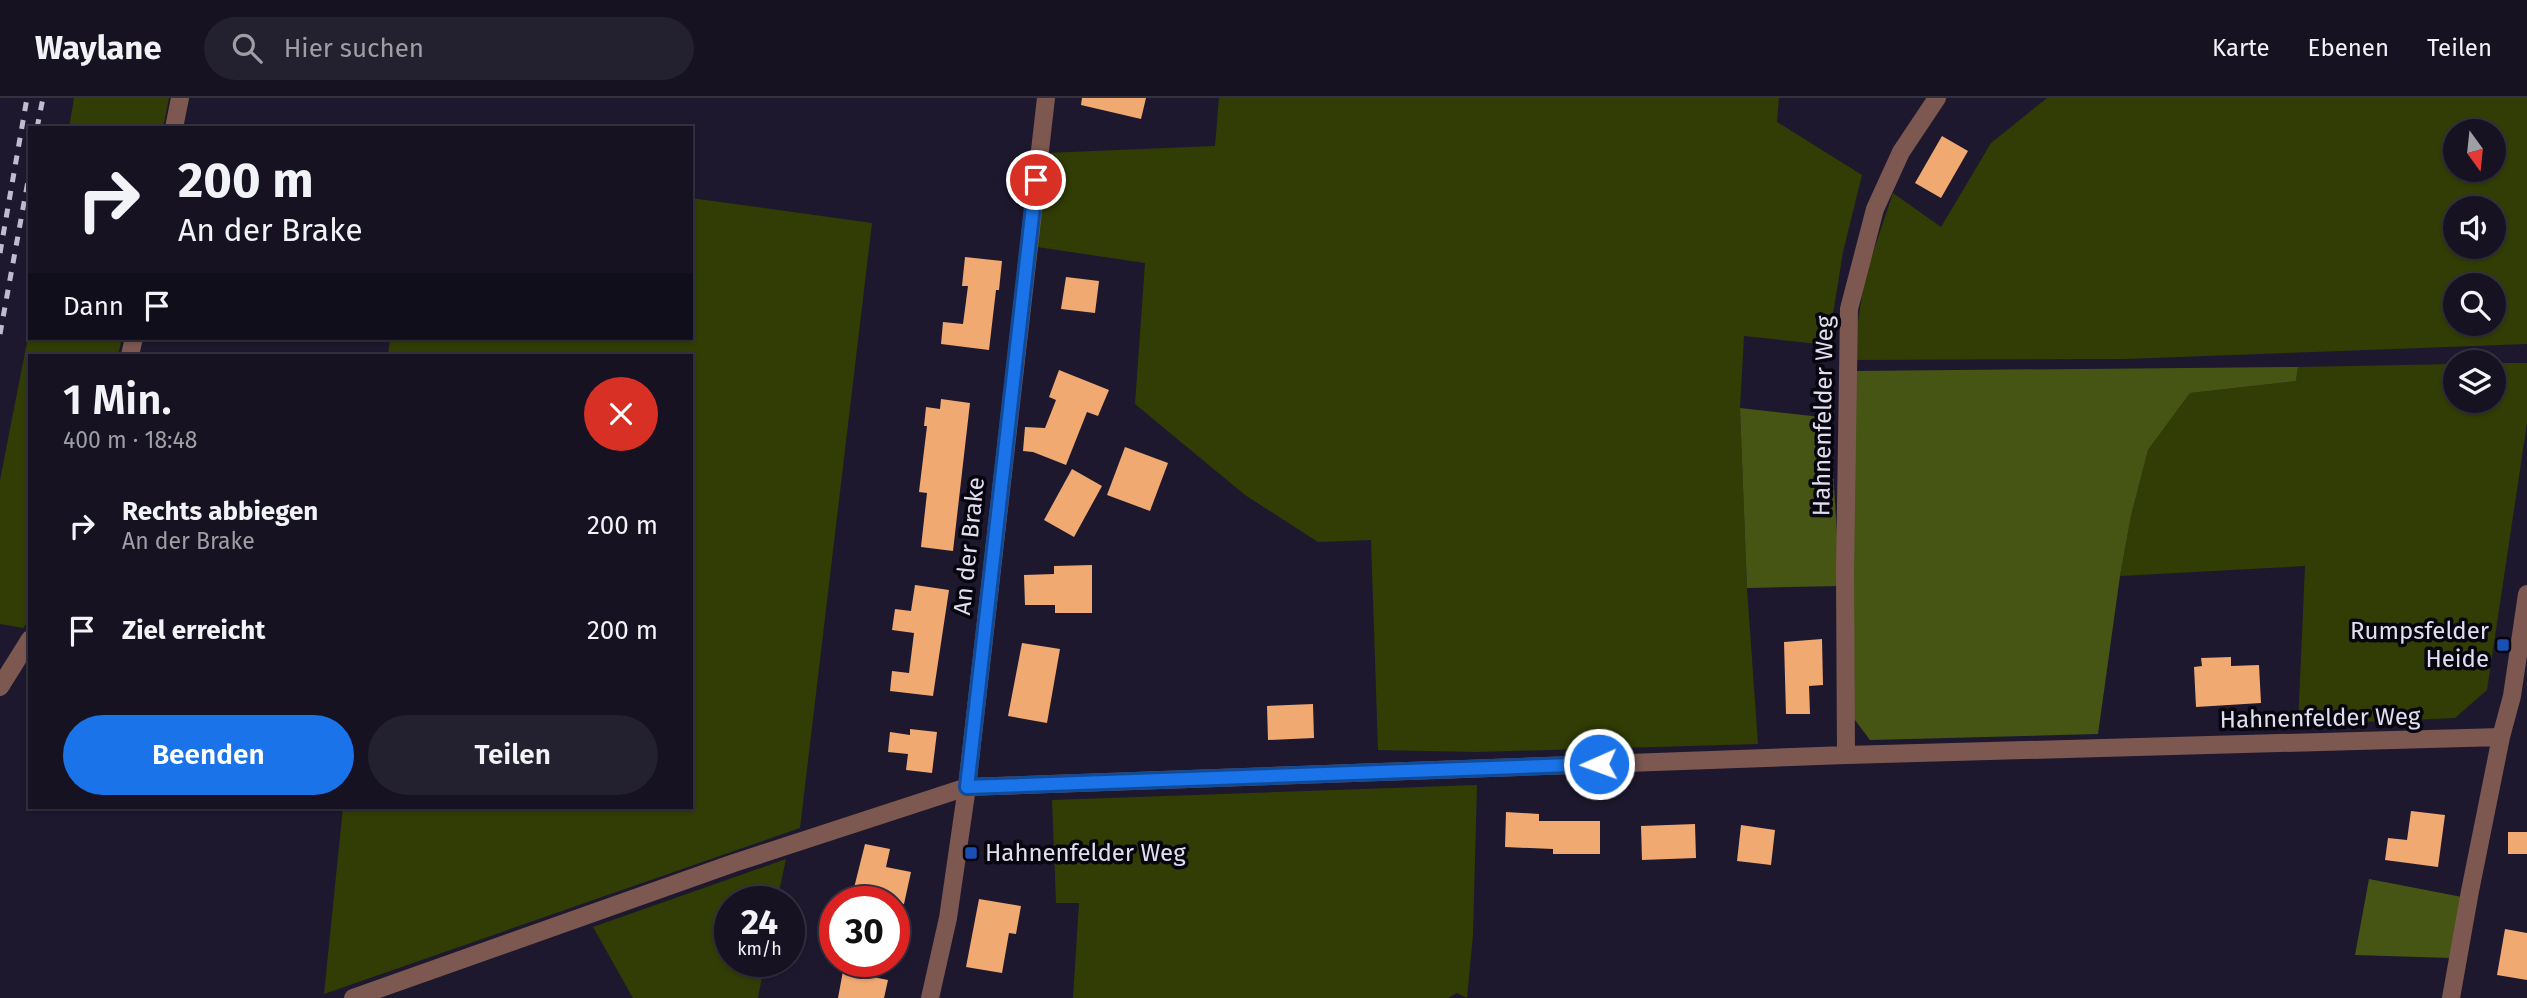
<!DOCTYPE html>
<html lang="de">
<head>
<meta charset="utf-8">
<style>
  :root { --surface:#161222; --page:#23202f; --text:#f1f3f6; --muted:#9e9ea5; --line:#353240; --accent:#1a73e8 }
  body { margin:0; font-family:"Fira Sans",sans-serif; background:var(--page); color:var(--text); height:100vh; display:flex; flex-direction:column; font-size:26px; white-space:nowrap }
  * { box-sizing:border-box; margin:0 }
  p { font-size:23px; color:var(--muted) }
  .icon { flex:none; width:38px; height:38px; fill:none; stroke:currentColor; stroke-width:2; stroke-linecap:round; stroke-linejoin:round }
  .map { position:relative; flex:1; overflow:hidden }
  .side { position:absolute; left:28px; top:256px; width:665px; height:455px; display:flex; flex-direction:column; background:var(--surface); border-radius:0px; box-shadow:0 2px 5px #0004,0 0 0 2px var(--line) }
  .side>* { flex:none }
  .top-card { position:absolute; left:28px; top:28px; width:665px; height:214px; border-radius:0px; box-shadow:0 2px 5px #0004,0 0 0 2px var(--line); background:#161222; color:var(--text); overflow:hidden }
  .needle { width:46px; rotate:165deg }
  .tools { position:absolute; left:2443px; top:21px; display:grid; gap:14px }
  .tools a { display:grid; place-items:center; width:63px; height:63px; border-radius:50%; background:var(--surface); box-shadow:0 2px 5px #0004,0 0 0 2px var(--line); font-size:35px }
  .speed { position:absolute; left:714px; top:788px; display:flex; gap:14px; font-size:35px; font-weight:700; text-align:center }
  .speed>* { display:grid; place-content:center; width:91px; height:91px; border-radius:50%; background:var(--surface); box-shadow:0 2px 5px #0004,0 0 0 2px var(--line); line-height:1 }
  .speed small { font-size:18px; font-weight:400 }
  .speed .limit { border:10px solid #d22; background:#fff; color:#111 }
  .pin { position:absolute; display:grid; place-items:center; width:60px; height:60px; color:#fff; margin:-30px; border:4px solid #fff; border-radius:50%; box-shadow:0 2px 7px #0007 }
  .me { position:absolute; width:77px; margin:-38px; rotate:268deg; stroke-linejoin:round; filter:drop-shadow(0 0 5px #0008) }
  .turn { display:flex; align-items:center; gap:24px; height:147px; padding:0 35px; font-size:32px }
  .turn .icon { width:91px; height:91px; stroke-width:2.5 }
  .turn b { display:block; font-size:49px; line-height:60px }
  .then { display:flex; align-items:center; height:66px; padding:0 35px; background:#0003; gap:14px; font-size:26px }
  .round { display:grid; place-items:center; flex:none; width:74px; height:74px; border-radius:37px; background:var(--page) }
  .headline { display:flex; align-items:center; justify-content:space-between; height:119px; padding:0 35px }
  h1 { font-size:42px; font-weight:600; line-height:52px }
  .action { display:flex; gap:14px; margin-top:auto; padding:14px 35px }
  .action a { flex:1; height:80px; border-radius:42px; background:var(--accent); color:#fff; font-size:28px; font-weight:600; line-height:80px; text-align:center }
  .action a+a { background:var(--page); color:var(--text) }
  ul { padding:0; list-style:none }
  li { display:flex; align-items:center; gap:21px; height:105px; padding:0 35px }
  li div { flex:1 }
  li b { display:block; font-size:26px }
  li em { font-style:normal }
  header { display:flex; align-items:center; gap:42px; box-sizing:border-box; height:98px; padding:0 35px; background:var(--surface); border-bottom:2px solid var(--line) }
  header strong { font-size:33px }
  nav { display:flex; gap:38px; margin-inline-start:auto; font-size:24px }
  .search { width:490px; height:63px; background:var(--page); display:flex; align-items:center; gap:18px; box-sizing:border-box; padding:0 24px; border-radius:38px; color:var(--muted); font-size:26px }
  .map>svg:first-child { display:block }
  .green { fill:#313d04; fill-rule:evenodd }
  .forest { fill:#475514 }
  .building { fill:#f1a972 }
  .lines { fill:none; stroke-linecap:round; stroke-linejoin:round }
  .street { stroke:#7c5851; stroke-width:18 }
  .rail { stroke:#bfbcce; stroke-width:5; stroke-dasharray:9 9; stroke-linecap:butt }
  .route-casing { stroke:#114b97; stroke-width:18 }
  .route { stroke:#1a73e8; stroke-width:12 }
  .transit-dot { fill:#1a4fb4; stroke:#07050e; stroke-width:2.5 }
  .labels { text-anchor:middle; stroke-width:7; stroke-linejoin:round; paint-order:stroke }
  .street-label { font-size:24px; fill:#e1deef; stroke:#07050e }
  .poi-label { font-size:24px; fill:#e1deef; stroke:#07050e; text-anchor:end }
</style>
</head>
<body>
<header>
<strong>Waylane</strong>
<div class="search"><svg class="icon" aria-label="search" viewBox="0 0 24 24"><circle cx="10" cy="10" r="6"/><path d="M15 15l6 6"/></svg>Hier suchen</div>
<nav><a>Karte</a><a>Ebenen</a><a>Teilen</a></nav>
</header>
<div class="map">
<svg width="2527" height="900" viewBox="0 0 2527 900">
  <rect width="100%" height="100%" fill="#1d182e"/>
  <path class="green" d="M 74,0 L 169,0 L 163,30 L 69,30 Z
    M 1219,0 L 1779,0 L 1777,24 L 1862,77 L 1843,154 L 1828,247 L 1744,238 L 1740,310 L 1747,490 L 1758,646 L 1476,654 L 1378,652 L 1371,442 L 1318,444 L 1245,397 L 1135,306 L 1145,165 L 1037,149 L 1046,55 L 1215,48 Z
    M 2047,0 L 2527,0 L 2527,246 L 2125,261 L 1852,262 L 1865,178 L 1893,95 L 1941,129 L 1991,45 ZM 2455,33 L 2494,33 L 2494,72 L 2455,72 ZM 2455,110 L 2494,110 L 2494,149 L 2455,149 ZM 2455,187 L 2494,187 L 2494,226 L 2455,226 Z
    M 691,100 L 872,125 L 800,730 L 324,896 L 343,709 L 691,709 L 691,257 L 388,257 L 390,240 L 691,240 Z
    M 30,229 L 30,240 L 122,240 L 118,257 L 30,257 L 30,521 L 23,530 L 0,526 L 0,382 Z
    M 2494,265 L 2527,265 L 2527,325 L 2487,592 L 2455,620 L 2298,627 L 2305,468 L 2120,478 L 2131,418 L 2148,352 L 2190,295 L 2296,283 L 2298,269 L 2455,266 L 2455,303 L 2494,303 Z
    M 1477,687 L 1473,837 L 1467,900 L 1457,895 L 1448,900 L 1073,900 L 1079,805 L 1056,805 L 1052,702 Z
    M 786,761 L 777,803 L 730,803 L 730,863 L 765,863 L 758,900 L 633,900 L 593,829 Z"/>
  <path class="forest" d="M 2298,269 L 2296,283 L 2190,295 L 2148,352 L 2131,418 L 2120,478 L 2098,636 L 1870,642 L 1852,618 L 1853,273 Z
    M 1740,310 L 1830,320 L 1840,488 L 1747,490 Z
    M 2369,781 L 2462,799 L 2451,860 L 2355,857 Z"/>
  <path class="building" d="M 1082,0 L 1146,0 L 1141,21 L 1081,7 Z
    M 1942,38 L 1968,53 L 1941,100 L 1915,85 Z
    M 965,159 L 1002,163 L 999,192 L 996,192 L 989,252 L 941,246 L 943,224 L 963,226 L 968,188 L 962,188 Z
    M 1066,179 L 1099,183 L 1095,215 L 1061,211 Z
    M 1059,272 L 1109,292 L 1098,318 L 1087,314 L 1066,367 L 1033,354 L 1023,353 L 1025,329 L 1045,330 L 1056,302 L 1049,299 Z
    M 941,301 L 970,305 L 953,453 L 921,449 L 927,395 L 919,394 L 927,328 L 924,328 L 926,309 L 940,311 Z
    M 1125,349 L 1168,365 L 1150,413 L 1107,397 Z
    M 1072,371 L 1102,388 L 1074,439 L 1044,422 Z
    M 1092,467 L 1092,515 L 1055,515 L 1055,507 L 1025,507 L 1024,477 L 1054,476 L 1054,468 Z
    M 915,487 L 949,492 L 933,598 L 890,593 L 892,573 L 909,575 L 914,535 L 892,532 L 895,511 L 911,513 Z
    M 1822,541 L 1823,587 L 1809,588 L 1810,616 L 1786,616 L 1784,544 Z
    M 1022,545 L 1060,551 L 1047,625 L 1008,618 Z
    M 2231,559 L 2231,568 L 2259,567 L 2261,605 L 2196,609 L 2194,569 L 2202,568 L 2201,560 Z
    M 1313,606 L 1314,640 L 1268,642 L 1267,608 Z
    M 910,631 L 937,634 L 932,675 L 906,672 L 908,656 L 888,654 L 890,634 L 910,637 Z
    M 2411,713 L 2445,717 L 2438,769 L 2385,762 L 2388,740 L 2407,742 Z
    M 1506,714 L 1539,716 L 1539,723 L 1600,723 L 1600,756 L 1553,756 L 1553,751 L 1505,749 Z
    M 1695,726 L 1696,760 L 1642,762 L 1641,728 Z
    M 1741,727 L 1775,732 L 1771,767 L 1737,763 Z
    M 2508,734 L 2527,734 L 2527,756 L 2508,756 Z
    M 865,746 L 890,751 L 886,769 L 911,774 L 904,806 L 853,794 Z
    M 979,801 L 1021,808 L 1016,836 L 1009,835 L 1002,875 L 966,869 Z
    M 2505,831 L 2527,835 L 2527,882 L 2497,877 Z
    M 843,873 L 888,882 L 884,900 L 838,900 Z"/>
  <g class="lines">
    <path class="street" d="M 174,30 L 180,0
      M 130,257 L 134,240
      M 0,589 L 30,541
      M 1846,657 L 1845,474 L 1849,211 L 1875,111 L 1901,54 L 1937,0
      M 353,900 L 734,765 L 967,689 L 1846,657 L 2501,639
      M 930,900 L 948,820 L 967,689 L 1046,0
      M 2451,900 L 2470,793 L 2501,639 L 2512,598 L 2527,496"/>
    <path class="rail" d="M 37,30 L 43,0
      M 0,155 L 27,0
      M 0,236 L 30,72"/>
  </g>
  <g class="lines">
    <g class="route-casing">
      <path id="route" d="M 1036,82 L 967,689 L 1599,666"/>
    </g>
    <use href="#route" class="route"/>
  </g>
  <g class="transit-dot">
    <rect x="2496" y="540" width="14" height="14" rx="3.5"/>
    <rect x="964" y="748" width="14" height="14" rx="3.5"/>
  </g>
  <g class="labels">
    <g class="street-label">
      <text transform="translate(1823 318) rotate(-89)" y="8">Hahnenfelder Weg</text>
      <text transform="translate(969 448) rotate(-84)" y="8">An der Brake</text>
      <text transform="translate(2320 620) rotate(-1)" y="8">Hahnenfelder Weg</text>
    </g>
    <g class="poi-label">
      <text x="2489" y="541">Rumpsfelder<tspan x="2489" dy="28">Heide</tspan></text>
      <text x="985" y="763" text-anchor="start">Hahnenfelder Weg</text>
    </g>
  </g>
</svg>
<div class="tools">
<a><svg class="needle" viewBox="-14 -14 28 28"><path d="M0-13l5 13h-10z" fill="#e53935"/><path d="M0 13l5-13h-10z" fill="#9e9ea5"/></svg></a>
<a><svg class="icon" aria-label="sound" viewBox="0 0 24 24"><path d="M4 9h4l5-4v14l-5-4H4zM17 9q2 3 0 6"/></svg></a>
<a><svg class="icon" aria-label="search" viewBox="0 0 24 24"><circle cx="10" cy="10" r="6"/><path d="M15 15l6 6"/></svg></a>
<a><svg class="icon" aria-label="layers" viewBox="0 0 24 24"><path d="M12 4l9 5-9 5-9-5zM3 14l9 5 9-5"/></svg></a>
</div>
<div class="speed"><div>24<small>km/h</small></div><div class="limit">30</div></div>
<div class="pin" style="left:1036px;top:82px;background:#d93025"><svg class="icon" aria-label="arrive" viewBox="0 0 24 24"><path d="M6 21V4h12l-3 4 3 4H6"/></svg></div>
<svg class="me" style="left:1599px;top:666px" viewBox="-20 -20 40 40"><circle r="17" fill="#1a73e8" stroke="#fff" stroke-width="3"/><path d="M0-11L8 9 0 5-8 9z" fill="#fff"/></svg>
<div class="top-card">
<div class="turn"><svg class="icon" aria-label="right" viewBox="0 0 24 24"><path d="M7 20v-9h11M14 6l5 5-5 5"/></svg><div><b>200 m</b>An der Brake</div></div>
<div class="then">Dann<svg class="icon" aria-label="arrive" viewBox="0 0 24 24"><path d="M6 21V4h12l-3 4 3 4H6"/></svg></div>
</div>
<section class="side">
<div class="headline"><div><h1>1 Min.</h1><p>400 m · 18:48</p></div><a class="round" style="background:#d93025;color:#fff"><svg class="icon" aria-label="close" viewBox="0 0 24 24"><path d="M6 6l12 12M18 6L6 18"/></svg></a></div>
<ul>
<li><svg class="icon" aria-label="right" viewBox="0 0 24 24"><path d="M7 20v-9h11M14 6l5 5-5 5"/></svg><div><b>Rechts abbiegen</b><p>An der Brake</p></div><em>200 m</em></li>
<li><svg class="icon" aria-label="arrive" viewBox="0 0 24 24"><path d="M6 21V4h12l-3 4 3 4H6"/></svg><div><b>Ziel erreicht</b></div><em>200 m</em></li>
</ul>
<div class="action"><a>Beenden</a><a>Teilen</a></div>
</section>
</div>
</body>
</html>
